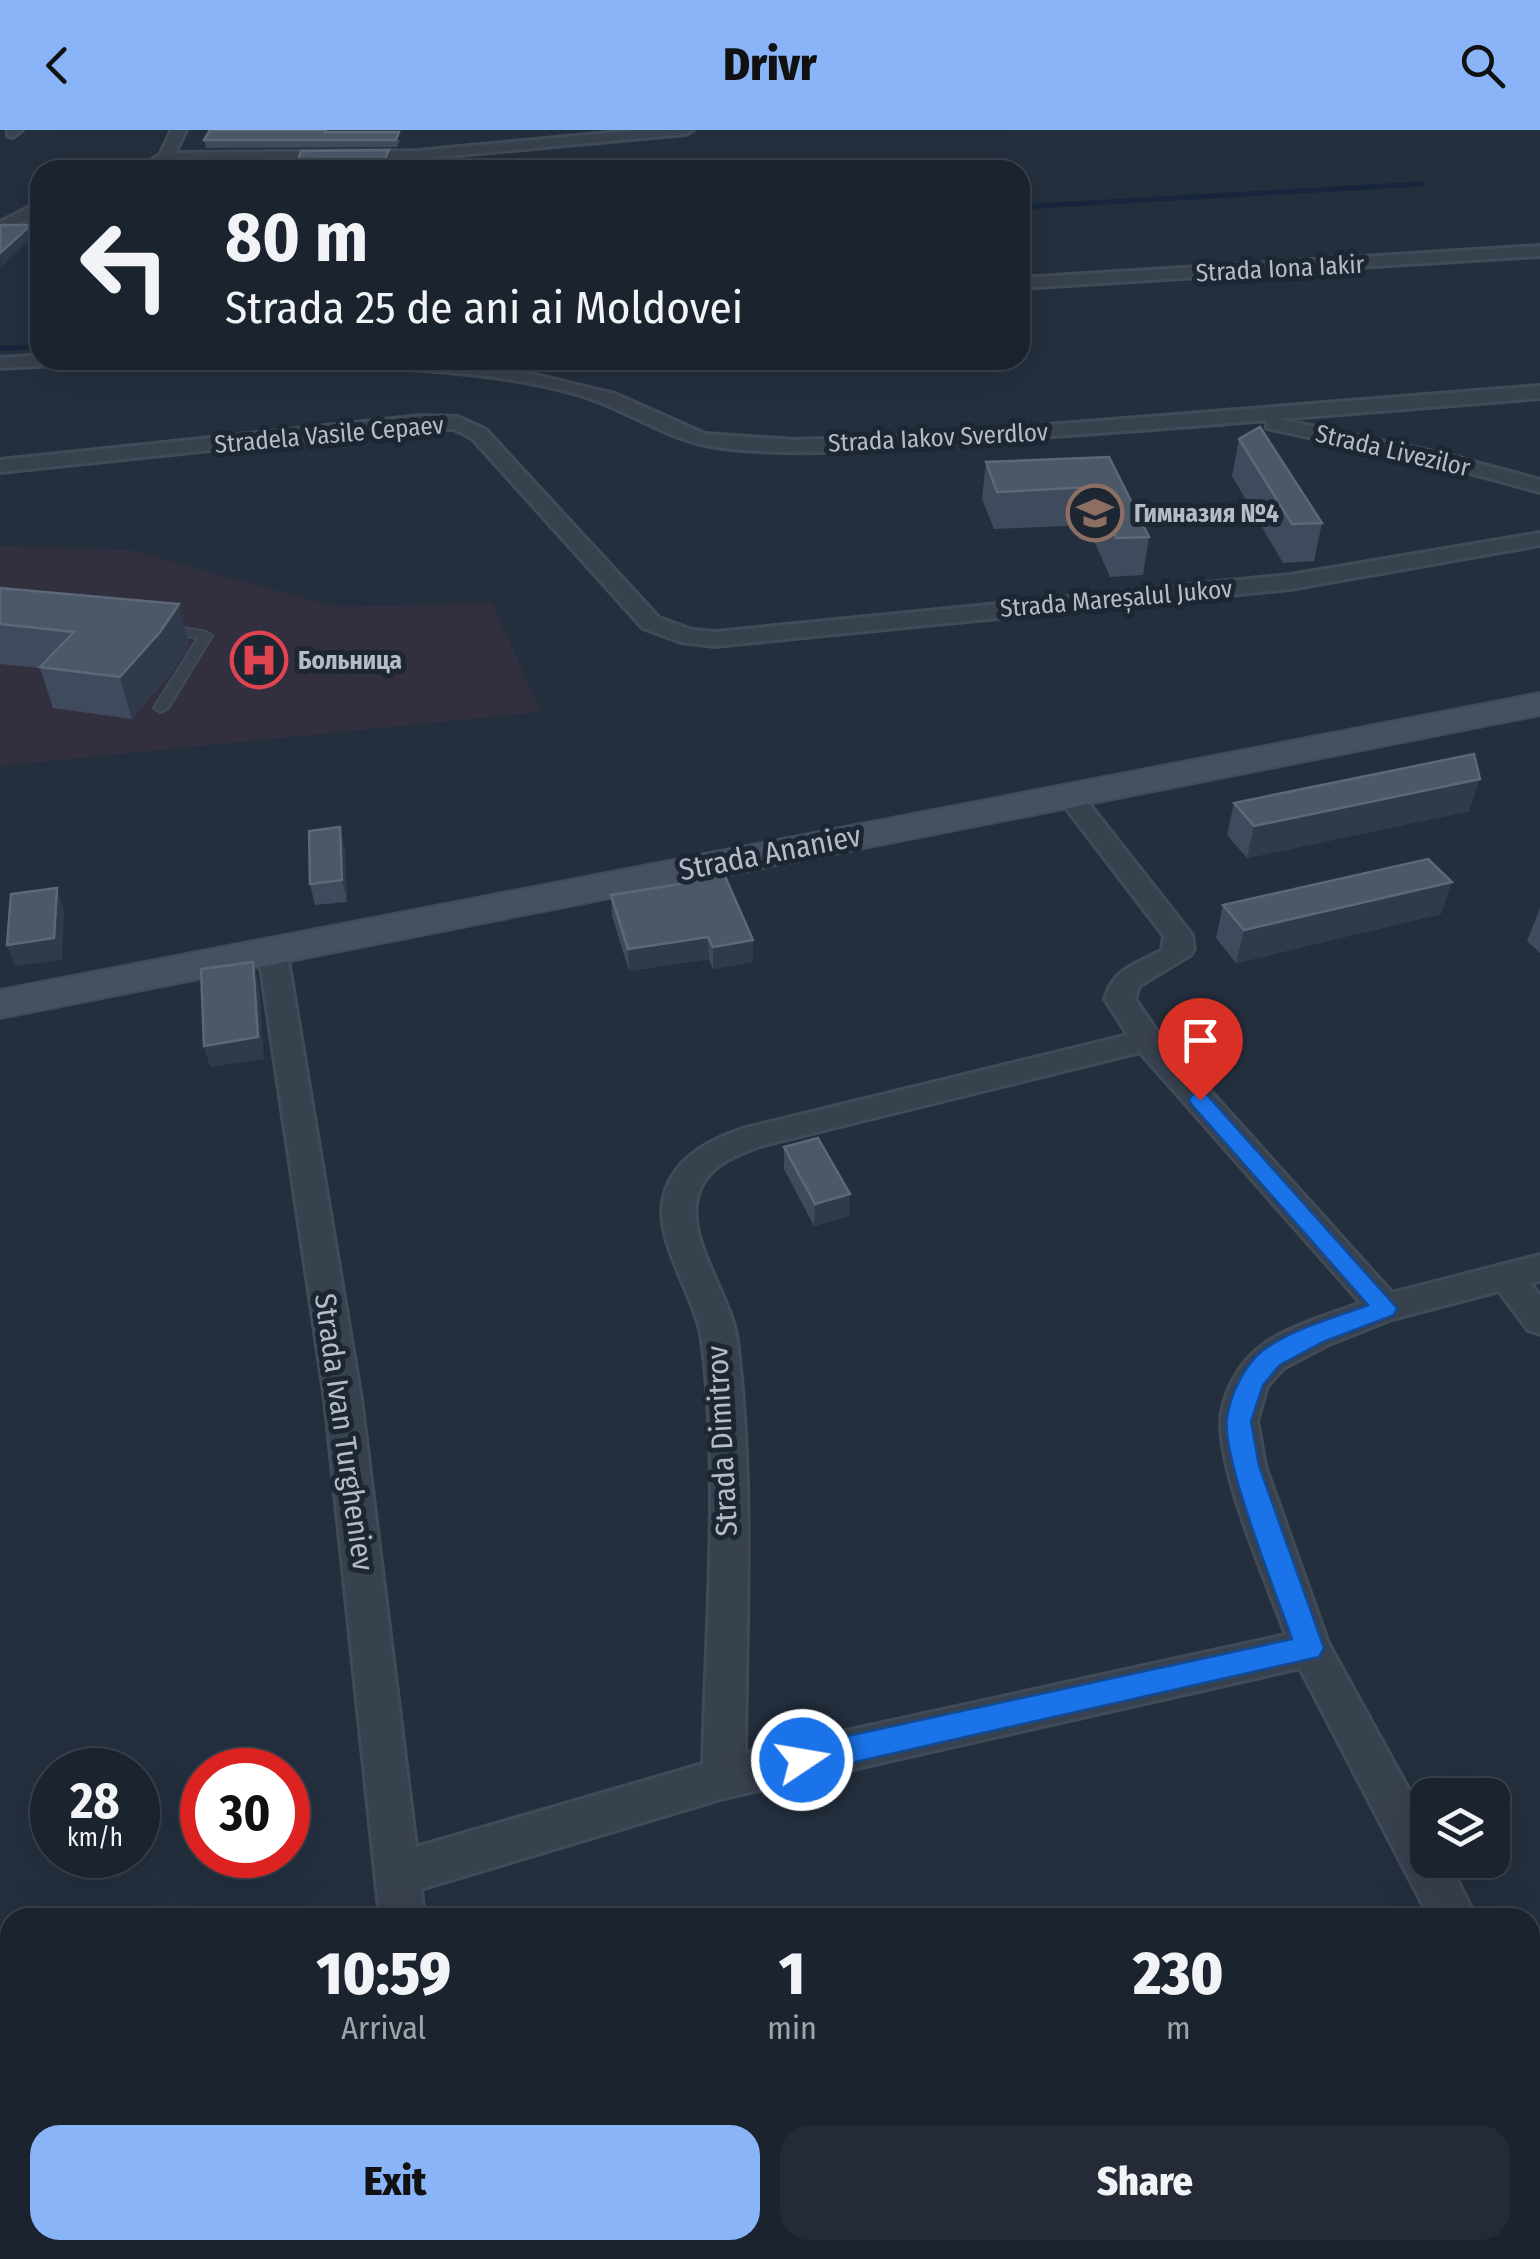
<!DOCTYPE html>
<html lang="en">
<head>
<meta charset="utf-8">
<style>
  :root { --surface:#1b232e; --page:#242b36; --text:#f1f3f6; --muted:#a0a4aa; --line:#39404a; --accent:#8ab4f8 }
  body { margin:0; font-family:"Fira Sans Condensed",sans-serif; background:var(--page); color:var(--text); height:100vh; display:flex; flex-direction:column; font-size:38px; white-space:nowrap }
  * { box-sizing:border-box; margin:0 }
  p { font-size:32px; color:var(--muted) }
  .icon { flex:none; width:55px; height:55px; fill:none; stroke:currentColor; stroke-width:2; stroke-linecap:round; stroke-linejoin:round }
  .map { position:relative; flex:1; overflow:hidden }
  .drawer { position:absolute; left:0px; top:1778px; width:1540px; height:352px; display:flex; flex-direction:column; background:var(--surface); border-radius:30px 30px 0 0; box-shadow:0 10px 40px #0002,0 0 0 2px var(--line) }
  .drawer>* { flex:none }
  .hud { position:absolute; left:30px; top:30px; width:1000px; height:210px; border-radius:30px; box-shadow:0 10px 40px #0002,0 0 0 2px var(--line); background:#1b232e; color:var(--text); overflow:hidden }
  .tools { position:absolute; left:1410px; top:1648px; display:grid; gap:20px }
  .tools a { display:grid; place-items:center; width:100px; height:100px; border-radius:20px; background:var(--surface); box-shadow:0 10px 40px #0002,0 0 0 2px var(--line); font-size:50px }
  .speed { position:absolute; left:30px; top:1618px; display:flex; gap:20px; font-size:50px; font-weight:700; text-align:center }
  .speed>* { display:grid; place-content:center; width:130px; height:130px; border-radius:50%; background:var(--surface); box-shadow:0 10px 40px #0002,0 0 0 2px var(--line); line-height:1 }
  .speed small { font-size:25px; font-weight:400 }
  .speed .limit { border:15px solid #d22; background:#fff; color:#111 }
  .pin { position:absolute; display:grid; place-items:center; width:85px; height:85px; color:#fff; margin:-102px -42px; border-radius:50% 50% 50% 0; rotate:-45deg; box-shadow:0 0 10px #0007 }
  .pin .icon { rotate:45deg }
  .me { position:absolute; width:110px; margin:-55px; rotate:78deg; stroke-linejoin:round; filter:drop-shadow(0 0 8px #0008) }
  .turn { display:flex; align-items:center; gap:35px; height:210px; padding:0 30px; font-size:45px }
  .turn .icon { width:130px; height:130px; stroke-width:2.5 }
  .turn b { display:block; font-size:70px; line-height:85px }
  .eta { display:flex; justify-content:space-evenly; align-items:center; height:170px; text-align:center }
  .eta b { font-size:60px; font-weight:800; line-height:70px }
  .button { display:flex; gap:20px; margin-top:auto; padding:20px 30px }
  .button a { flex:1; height:115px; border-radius:30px; background:var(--accent); color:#111; font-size:40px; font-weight:800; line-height:115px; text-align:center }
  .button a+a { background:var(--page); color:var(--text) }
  header { display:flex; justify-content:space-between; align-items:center; height:130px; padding:0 30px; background:var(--accent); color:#111; font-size:45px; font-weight:800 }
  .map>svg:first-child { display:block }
  .medical { fill:#32303f }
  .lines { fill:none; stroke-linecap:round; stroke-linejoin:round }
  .stream { stroke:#17263c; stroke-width:5 }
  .lane-casing { stroke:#414a57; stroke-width:4 }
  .street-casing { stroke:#414a57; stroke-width:6 }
  .secondary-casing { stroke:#414a57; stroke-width:4 }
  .lane { fill:#38414e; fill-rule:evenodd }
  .street { fill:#38414e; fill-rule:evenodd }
  .secondary { fill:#465061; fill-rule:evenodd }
  .wall { fill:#3f4b5c }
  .shaded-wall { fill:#2f3b4b }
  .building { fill:#4b5868; stroke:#5c6777; stroke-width:2.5 }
  .route { fill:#1a73e8; stroke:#114b97; stroke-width:2.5 }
  .labels { text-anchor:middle; stroke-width:10; stroke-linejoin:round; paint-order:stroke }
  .far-street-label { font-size:25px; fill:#b4bcc9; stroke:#1d2633 }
  .far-poi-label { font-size:25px; font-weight:bold; fill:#b4bcc9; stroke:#1d2633; text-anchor:start }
  .street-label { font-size:30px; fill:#b4bcc9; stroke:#1d2633 }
</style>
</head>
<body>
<header><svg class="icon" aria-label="back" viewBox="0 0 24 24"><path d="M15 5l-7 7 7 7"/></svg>Drivr<svg class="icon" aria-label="search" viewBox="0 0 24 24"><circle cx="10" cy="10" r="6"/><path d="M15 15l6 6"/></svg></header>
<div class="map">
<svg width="1540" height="2129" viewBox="0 0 1540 2129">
  <rect width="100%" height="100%" fill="#242f3e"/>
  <path class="medical" d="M 0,416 L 131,420 L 335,477 L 492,473 L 541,582 L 0,636 Z"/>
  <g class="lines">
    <path class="stream" d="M 1020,77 L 1421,54
      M 0,218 L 40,217"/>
    <g class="lane-casing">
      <path id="lane" d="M 162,494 L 206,502 L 212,506 L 168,578 L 161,582 L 154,578 L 198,508 L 158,501 L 158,495 Z"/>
    </g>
    <g class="street-casing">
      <path id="street" d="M 8,0 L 22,0 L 13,7 L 8,6 Z
        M 172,0 L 186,0 L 175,23 L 417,21 L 639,0 L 693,0 L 686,4 L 417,29 L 169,32 L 154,40 L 135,40 L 160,25 Z
        M 40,72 L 40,83 L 0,103 L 0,92 Z
        M 1540,116 L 1540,126 L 1020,158 L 1020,148 Z
        M 40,225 L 40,230 L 64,230 L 55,235 L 0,238 L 0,228 Z
        M 338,230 L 428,230 L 514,240 L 615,264 L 705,304 L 794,310 L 908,306 L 1540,256 L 1540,268 L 1279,289 L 1451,326 L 1540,350 L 1540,362 L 1448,337 L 1267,298 L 1267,290 C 1174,298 1080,304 987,311 C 899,318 810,328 722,318 C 670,312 629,280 580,265 C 506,243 424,240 347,235 Z
        M 421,286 L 458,287 L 486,300 L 659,488 L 692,500 L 715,502 L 1290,445 L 1540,403 L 1540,415 L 1290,459 L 715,516 L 681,512 L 643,498 L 472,308 L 454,299 L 421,298 L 0,342 L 0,330 Z
        M 1070,658 L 1079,661 L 1192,805 L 1194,819 L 1190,825 L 1139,856 L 1135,869 L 1158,903 L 1392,1163 L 1540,1125 L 1540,1151 L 1530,1153 L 1540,1166 L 1540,1204 L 1528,1200 L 1499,1161 L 1392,1189 L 1327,1215 L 1283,1238 L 1267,1256 L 1257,1291 L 1265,1336 L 1328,1513 L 1428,1695 L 1428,1730 L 1447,1730 L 1476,1788 L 1430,1788 L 1300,1538 L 724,1668 L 421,1759 L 424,1788 L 380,1788 L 325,1269 L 258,818 L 262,812 L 282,812 L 286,818 L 361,1269 L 416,1717 L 703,1634 C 706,1497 720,1345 702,1210 C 696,1168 656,1113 663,1072 C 670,1031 705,1012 742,999 L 1128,905 L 1105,869 C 1114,837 1137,835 1162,820 L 1164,806 L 1057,666 ZM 1140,922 L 1361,1173 C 1328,1186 1284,1197 1257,1220 C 1237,1237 1221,1268 1221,1294 C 1222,1351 1266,1449 1286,1505 L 745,1623 C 746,1487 754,1347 737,1211 C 732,1169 690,1115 696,1074 C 700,1040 731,1026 760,1016 Z
        M 1530,1908 L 1540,1912 L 1540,1975 L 1530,1971 Z
        M 192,2120 L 253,2120 L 250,2129 L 189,2129 Z
        M 415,2120 L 465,2120 L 466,2129 L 416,2129 Z"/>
    </g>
    <g class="secondary-casing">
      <path id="secondary" d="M 1540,563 L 1540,585 L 0,888 L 0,860 Z"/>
    </g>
    <use href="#lane" class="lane"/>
    <use href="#street" class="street"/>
    <use href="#secondary" class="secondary"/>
  </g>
  <path class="wall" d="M 329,2 L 400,10 L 397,17 L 206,18 L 204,10 Z
    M 390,33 L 388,40 L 299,40 L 297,34 Z
    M 1239,309 L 1322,393 L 1314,431 L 1283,433 L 1232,346 Z
    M 1109,327 L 1149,407 L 1143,445 L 1110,447 L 1087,395 L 994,399 L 982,369 L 986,332 Z
    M 0,458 L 189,515 L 171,543 L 132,589 L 53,578 L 40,538 L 0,534 Z
    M 1234,673 L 1469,681 L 1247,728 L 1227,705 Z
    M 345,719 L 347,772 L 315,775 L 310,754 Z
    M 685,750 L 753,810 L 753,832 L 713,839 L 709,829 L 629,841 L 612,786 L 611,765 L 685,754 Z
    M 1223,775 L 1441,784 L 1236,833 L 1216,808 Z
    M 1540,778 L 1540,823 L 1527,811 Z
    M 784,1017 L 849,1086 L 814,1096 L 784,1039 Z"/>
  <path class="shaded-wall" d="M 389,20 L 390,33 L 388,40 L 381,40 Z
    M 31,95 L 34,106 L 1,137 L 0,123 Z
    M 179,474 L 189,515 L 171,543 L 132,589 L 120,547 Z
    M 1480,649 L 1469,681 L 1247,728 L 1254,696 Z
    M 340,697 L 345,719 L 347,772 L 342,750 Z
    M 1452,752 L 1441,784 L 1236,833 L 1244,800 Z
    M 57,758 L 64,780 L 62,830 L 15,836 L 7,815 Z
    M 708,807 L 709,829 L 629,841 L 628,819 Z
    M 753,810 L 753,832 L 713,839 L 713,817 Z
    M 253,832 L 259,854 L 264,929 L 210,937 L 204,916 Z
    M 850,1064 L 849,1086 L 814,1096 L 815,1074 Z"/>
  <path class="building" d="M 210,0 L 326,0 L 325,2 L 399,2 L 396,10 L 204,10 Z
    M 389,20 L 381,38 L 309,40 L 310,33 L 297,34 L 301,21 Z
    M 0,95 L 31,95 L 0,123 Z
    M 1260,297 L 1322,393 L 1292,394 L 1239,309 Z
    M 1109,327 L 1149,407 L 1116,408 L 1091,357 L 997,362 L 986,332 Z
    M 0,458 L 179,474 L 160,502 L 120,547 L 40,537 L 74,502 L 0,494 Z
    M 1474,624 L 1480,649 L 1254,696 L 1234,673 Z
    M 340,697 L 342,750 L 310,754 L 309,701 Z
    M 1428,729 L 1452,752 L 1244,800 L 1223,775 Z
    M 724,744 L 753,810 L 713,817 L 708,807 L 628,819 L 611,765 L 686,753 L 685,750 Z
    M 57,758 L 54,808 L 7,815 L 11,764 Z
    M 253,832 L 258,907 L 204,916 L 201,839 Z
    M 818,1008 L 850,1064 L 815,1074 L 784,1017 Z"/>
  <path class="route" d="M 1200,962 L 1207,965 L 1397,1178 L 1394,1185 L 1323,1212 L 1280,1235 L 1263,1255 L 1251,1291 L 1259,1336 L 1324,1518 L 1319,1527 L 802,1644 L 792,1640 L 787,1630 L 792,1621 L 802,1616 L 1292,1509 C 1277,1465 1221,1327 1227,1288 C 1231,1264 1243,1237 1262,1221 C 1291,1199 1334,1188 1368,1175 L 1192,975 L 1189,970 L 1192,965 Z"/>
  <defs>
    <g id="school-ring" transform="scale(2.875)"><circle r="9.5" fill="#1d2633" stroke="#8d6e63" stroke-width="1.5"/><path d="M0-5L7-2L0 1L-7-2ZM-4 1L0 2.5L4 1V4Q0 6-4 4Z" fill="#8d6e63"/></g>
    <g id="hospital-ring" transform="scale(2.875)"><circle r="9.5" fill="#1d2633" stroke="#e0444e" stroke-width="1.5"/><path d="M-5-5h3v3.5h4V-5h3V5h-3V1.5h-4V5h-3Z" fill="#e0444e"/></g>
  </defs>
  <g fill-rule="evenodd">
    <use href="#school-ring" x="1095" y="383"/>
    <use href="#hospital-ring" x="259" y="530"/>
  </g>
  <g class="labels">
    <g class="far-street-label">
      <text transform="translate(1280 138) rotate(-3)" y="9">Strada Iona Iakir</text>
      <text transform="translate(329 304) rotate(-5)" y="9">Stradela Vasile Cepaev</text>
      <text transform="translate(938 307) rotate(-3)" y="9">Strada Iakov Sverdlov</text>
      <text transform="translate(1393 320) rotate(13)" y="9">Strada Livezilor</text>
      <text transform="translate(1116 468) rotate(-5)" y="9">Strada Mareșalul Jukov</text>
    </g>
    <g class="far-poi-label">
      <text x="1134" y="392">Гимназия №4</text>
      <text x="298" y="539">Больница</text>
    </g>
    <g class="street-label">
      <text transform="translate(770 723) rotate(-11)" y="10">Strada Ananiev</text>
      <text transform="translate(344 1302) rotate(82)" y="10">Strada Ivan Turgheniev</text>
      <text transform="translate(722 1311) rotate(-93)" y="10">Strada Dimitrov</text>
    </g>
  </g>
</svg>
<div class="tools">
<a><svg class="icon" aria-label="layers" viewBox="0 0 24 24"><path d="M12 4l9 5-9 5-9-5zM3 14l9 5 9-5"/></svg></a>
</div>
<div class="speed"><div>28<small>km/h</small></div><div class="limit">30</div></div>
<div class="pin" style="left:1200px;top:970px;background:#d93025"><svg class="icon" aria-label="arrive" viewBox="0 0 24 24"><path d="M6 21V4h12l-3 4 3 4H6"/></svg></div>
<svg class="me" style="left:802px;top:1630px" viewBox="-20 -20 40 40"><circle r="17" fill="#1a73e8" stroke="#fff" stroke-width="3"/><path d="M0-11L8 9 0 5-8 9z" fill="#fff"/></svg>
<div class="hud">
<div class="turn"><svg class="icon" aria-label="left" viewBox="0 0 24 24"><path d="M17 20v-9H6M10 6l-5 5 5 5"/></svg><div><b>80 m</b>Strada 25 de ani ai Moldovei</div></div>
</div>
<section class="drawer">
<div class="eta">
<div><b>10:59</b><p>Arrival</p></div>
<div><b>1</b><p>min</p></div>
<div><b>230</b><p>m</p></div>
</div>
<div class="button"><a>Exit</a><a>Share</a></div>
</section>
</div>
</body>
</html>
